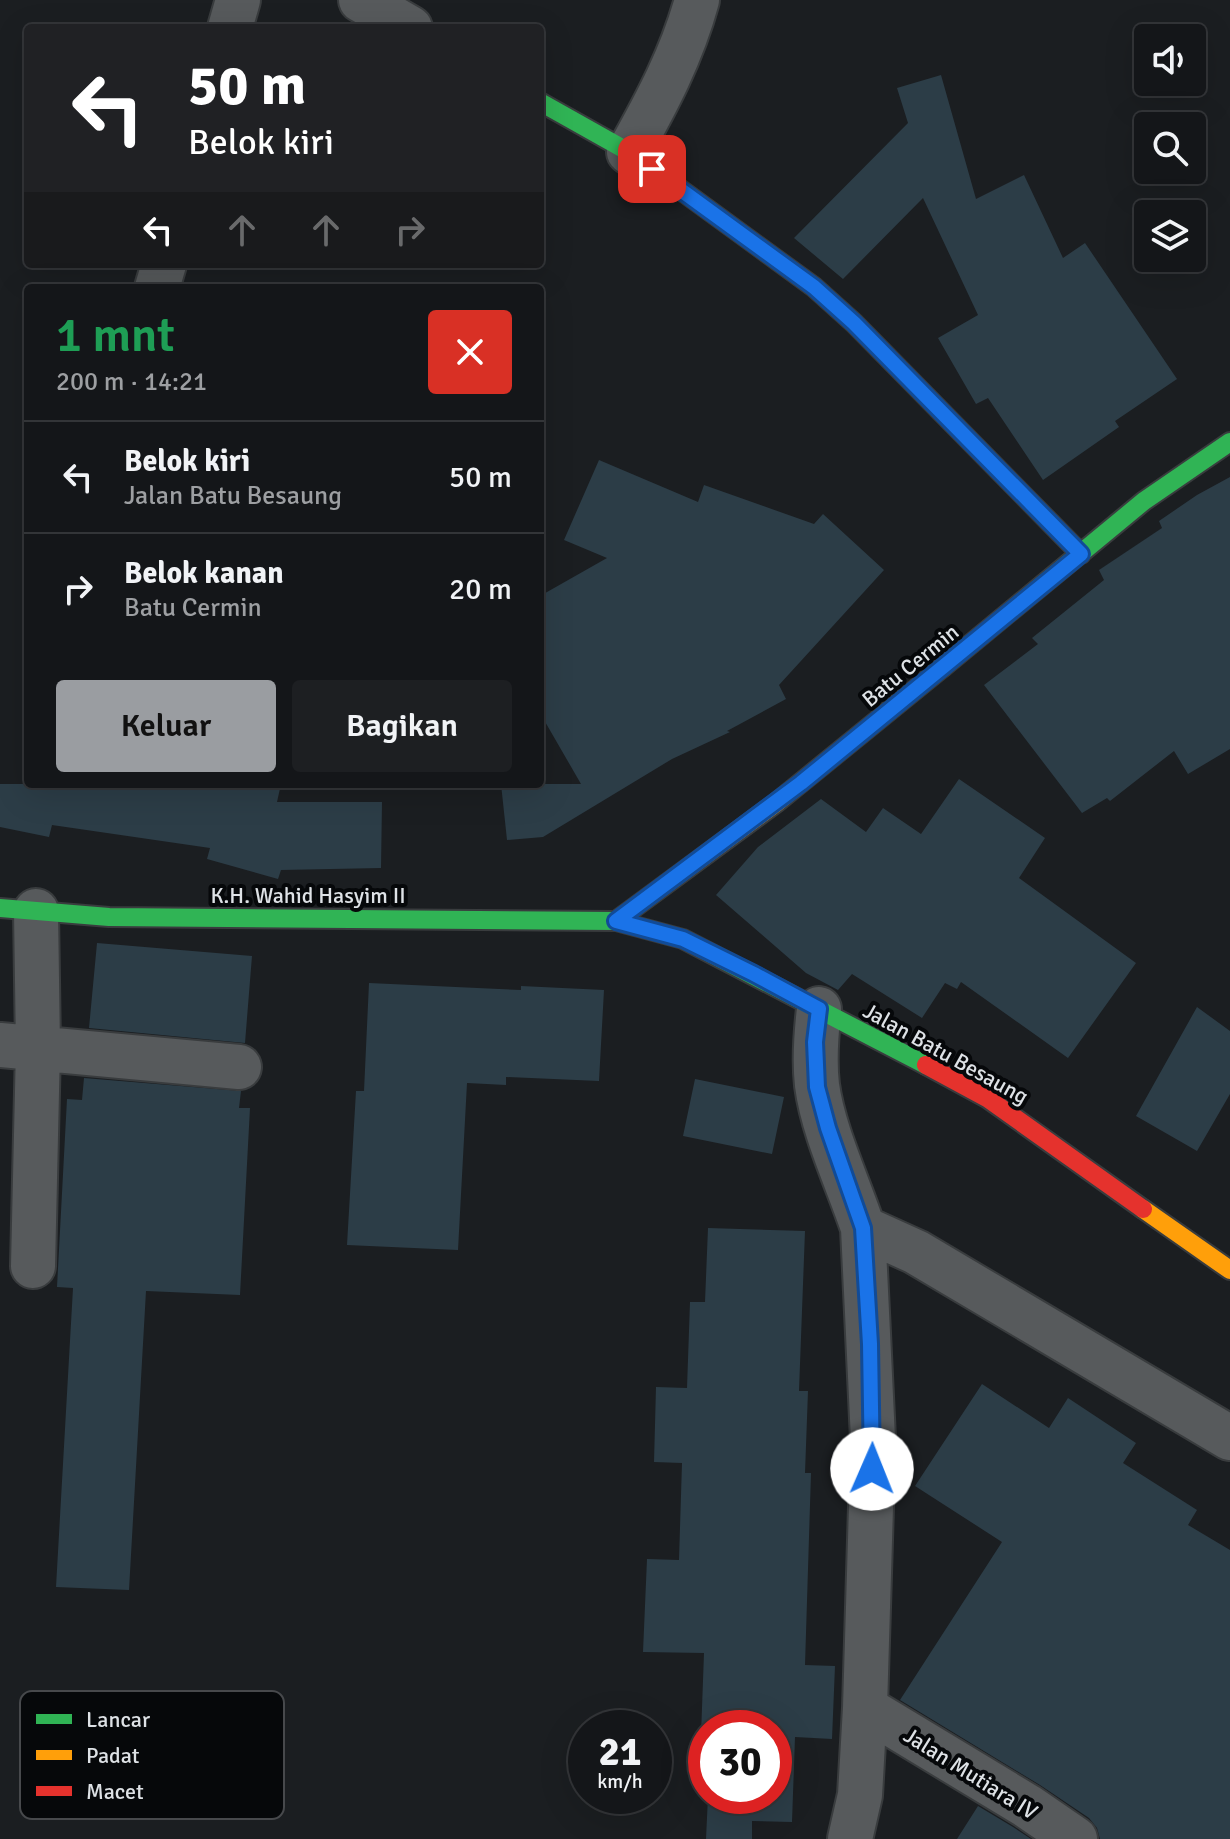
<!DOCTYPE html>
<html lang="id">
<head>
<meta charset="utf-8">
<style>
  :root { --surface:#141619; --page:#1d1f22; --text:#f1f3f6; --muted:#9d9fa2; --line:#333538; --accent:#9a9da1 }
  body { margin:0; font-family:Signika,sans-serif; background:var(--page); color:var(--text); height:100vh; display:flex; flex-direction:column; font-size:30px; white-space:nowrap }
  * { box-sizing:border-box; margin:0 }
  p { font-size:26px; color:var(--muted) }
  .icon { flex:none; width:44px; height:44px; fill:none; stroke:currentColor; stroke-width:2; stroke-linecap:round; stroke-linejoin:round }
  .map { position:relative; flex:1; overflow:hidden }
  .details { position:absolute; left:24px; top:284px; width:520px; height:504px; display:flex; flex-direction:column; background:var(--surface); border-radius:8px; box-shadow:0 8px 32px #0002,0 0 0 2px var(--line) }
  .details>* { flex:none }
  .top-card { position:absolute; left:24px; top:24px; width:520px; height:244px; border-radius:8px; box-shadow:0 8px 32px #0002,0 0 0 2px var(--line); background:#202124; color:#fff; overflow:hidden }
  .tools { position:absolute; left:1134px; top:24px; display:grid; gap:16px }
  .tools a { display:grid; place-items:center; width:72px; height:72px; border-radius:8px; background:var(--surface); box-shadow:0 8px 32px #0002,0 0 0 2px var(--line); font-size:40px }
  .speed { position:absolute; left:568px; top:1710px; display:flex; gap:16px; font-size:40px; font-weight:700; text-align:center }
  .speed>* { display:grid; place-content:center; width:104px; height:104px; border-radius:50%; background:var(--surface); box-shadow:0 8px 32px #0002,0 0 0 2px var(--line); line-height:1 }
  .speed small { font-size:20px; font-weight:400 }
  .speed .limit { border:12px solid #d22; background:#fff; color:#111 }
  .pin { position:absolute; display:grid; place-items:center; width:68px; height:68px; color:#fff; margin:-34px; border-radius:16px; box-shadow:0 4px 12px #0006 }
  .me { position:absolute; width:88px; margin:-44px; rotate:1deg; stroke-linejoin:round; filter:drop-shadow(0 0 6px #0008) }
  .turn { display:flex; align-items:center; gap:28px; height:168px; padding:0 32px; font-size:36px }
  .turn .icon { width:104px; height:104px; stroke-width:2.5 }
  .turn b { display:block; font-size:56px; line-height:68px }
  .lanes { display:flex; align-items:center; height:76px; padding:0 32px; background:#0003; justify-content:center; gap:40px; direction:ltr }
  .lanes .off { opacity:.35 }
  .round { display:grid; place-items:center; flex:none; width:84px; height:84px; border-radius:8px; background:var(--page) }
  .overview { display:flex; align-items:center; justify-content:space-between; height:136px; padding:0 32px }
  h1 { font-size:48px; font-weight:600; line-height:60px; color:#1e9e55 }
  .button { display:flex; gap:16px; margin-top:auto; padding:16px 32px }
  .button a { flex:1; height:92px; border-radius:8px; background:var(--accent); color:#111; font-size:32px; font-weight:600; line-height:92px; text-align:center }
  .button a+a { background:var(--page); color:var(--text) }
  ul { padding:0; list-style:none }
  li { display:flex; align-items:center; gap:24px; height:112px; padding:0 32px; border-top:2px solid var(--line) }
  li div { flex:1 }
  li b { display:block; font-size:30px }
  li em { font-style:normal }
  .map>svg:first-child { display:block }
  .building { fill:#2c3d47 }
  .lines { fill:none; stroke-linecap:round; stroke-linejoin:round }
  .street-casing { stroke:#393c3e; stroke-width:48 }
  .fast-casing { stroke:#393c3e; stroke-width:22 }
  .slow-casing { stroke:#393c3e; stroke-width:22 }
  .jam-casing { stroke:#393c3e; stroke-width:22 }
  .street { stroke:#575a5c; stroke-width:44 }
  .fast { stroke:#30b455; stroke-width:18 }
  .slow { stroke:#ff9f0a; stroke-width:18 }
  .jam { stroke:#e5322d; stroke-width:18 }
  .route-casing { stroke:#114b97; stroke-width:20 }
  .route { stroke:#1a73e8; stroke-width:14 }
  .labels { text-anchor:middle; stroke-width:8; stroke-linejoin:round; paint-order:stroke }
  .street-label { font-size:22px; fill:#dee2e6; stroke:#06080a }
  .key { fill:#06080a; stroke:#47494c; stroke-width:2 }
  .key-label { font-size:22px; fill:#dee2e6 }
</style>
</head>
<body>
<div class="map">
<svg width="1230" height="1839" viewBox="0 0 1230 1839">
  <rect width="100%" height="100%" fill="#1b1e21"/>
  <path class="building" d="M 941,75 L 976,199 L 1024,175 L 1063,258 L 1085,243 L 1177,379 L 1115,421 L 1119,427 L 1043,480 L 988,398 L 976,404 L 938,338 L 978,315 L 923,198 L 843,279 L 794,238 L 908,123 L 897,88 Z
    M 599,460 L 698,502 L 704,485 L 814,524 L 823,514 L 884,570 L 779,685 L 786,699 L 727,731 L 730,732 L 672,759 L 543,837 L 507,840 L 501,784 L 581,784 L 540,713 L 540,596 L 607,558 L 564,540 Z
    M 1230,477 L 1230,749 L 1188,774 L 1174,751 L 1110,801 L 1107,798 L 1082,813 L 984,685 L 1038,644 L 1032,638 L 1104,580 L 1099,570 L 1162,528 L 1159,521 L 1197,495 Z
    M 959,779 L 1045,838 L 1019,878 L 1136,963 L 1068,1058 L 961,982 L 957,989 L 945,983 L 922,1018 L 852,974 L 838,990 L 806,973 L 716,895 L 758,847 L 821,799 L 866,832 L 883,808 L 921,834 Z
    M 0,784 L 281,784 L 277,802 L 382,802 L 381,868 L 281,870 L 278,879 L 207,859 L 210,848 L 52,825 L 49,837 L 0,827 Z
    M 97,943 L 252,956 L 245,1043 L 89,1028 Z
    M 369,983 L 521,990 L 521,986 L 604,990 L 599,1081 L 506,1077 L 506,1085 L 467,1083 L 458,1250 L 347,1245 L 356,1091 L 364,1091 Z
    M 1197,1007 L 1230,1031 L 1230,1094 L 1197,1151 L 1136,1116 Z
    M 84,1078 L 241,1091 L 239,1108 L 250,1108 L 240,1295 L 146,1291 L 129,1590 L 56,1587 L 73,1288 L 57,1287 L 67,1099 L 82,1100 Z
    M 695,1079 L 784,1097 L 772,1154 L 683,1136 Z
    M 708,1228 L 805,1231 L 799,1391 L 808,1391 L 805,1473 L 811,1473 L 805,1665 L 835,1666 L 832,1739 L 795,1737 L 792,1822 L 752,1821 L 752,1839 L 706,1839 L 708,1796 L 774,1796 L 774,1728 L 706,1728 L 706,1735 L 701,1735 L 704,1653 L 643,1652 L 647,1559 L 679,1560 L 682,1463 L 654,1462 L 656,1387 L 687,1388 L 690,1302 L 705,1302 Z
    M 982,1384 L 1049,1428 L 1068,1398 L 1136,1443 L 1123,1463 L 1197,1510 L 1188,1525 L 1230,1550 L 1230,1839 L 1100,1839 L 1097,1828 L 1089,1818 L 1040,1785 L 900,1700 L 1002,1542 L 915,1486 Z
    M 978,1806 L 1013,1827 L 1031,1839 L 957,1839 Z"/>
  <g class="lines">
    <g class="street-casing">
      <path id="street" d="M 361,0 L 410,28
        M 230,28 L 238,0
        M 629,152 C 657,102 682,55 697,0
        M 157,288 L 164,264
        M 819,1009 C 816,1035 814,1059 817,1085 C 823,1131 848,1183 863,1228 L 916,1252 L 1230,1438
        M 0,1045 L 239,1067
        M 33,1266 L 38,1048 L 36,911
        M 865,1708 L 1027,1806 L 1075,1839
        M 850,1839 L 860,1795 L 865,1708 L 873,1439 L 863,1228"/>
    </g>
    <g class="fast-casing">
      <path id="fast" d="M 540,102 L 629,152 L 814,287 L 854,323 L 1081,554
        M 943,667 L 1144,501 L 1230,442
        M 0,908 L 109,917 L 616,921 L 683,939 L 926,1065"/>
    </g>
    <g class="slow-casing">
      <path id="slow" d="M 616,921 L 776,803 L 943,667
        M 1143,1209 L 1230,1270"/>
    </g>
    <g class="jam-casing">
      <path id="jam" d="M 926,1065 L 987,1098 L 1143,1209"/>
    </g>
    <use href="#street" class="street"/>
    <use href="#fast" class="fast"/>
    <use href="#slow" class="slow"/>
    <use href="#jam" class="jam"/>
  </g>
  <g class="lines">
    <g class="route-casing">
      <path id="route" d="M 652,169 L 814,287 L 854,323 L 1081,554 L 801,783 L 616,921 L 683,939 L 754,974 L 819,1009 L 815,1042 L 817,1087 L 828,1128 L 863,1228 L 870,1344 L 872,1469"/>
    </g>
    <use href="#route" class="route"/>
  </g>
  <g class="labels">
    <g class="street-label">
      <text transform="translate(910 665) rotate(-39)" y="8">Batu Cermin</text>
      <text x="308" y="903">K.H. Wahid Hasyim II</text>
      <text transform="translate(946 1053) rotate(29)" y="8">Jalan Batu Besaung</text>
      <text transform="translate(971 1773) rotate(32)" y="8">Jalan Mutiara IV</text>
    </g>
  </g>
  <rect x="20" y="1691" width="264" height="128" rx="12" class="key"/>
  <rect x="36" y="1714" width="36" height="10" fill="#30b455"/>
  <rect x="36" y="1750" width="36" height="10" fill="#ff9f0a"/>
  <rect x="36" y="1786" width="36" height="10" fill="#e5322d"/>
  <g class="key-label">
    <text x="86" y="1727">Lancar</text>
    <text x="86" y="1763">Padat</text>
    <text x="86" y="1799">Macet</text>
  </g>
</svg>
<div class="tools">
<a><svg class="icon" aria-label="sound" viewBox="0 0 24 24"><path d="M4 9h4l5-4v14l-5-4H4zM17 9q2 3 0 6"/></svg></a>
<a><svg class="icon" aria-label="search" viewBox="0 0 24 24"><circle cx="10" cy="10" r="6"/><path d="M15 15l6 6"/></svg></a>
<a><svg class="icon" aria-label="layers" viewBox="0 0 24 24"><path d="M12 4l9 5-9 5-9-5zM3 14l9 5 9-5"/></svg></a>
</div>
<div class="speed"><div>21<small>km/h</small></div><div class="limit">30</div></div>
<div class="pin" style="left:652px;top:169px;background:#d93025"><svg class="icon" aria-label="arrive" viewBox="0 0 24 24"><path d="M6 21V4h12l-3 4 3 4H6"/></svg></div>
<svg class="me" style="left:872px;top:1469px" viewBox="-20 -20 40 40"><circle r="19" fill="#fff"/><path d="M0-13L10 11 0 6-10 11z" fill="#1a73e8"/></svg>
<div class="top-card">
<div class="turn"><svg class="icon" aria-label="left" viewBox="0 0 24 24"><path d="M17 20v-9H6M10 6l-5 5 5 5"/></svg><div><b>50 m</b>Belok kiri</div></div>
<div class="lanes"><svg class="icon" aria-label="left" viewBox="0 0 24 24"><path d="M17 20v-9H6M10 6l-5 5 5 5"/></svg><svg class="icon off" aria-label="ahead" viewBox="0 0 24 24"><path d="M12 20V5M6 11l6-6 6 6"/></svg><svg class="icon off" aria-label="ahead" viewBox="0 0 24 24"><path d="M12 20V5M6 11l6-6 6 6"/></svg><svg class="icon off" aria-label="right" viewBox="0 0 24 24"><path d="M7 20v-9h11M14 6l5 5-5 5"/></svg></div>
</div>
<section class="details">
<div class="overview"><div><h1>1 mnt</h1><p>200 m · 14:21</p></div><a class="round" style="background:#d93025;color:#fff"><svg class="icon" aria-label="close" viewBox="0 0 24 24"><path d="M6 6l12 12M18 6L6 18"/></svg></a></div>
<ul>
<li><svg class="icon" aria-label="left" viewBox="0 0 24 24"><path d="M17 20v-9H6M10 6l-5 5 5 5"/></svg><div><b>Belok kiri</b><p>Jalan Batu Besaung</p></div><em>50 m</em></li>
<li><svg class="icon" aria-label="right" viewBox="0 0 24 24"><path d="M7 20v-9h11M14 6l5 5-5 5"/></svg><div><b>Belok kanan</b><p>Batu Cermin</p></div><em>20 m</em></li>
</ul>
<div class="button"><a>Keluar</a><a>Bagikan</a></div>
</section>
</div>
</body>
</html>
